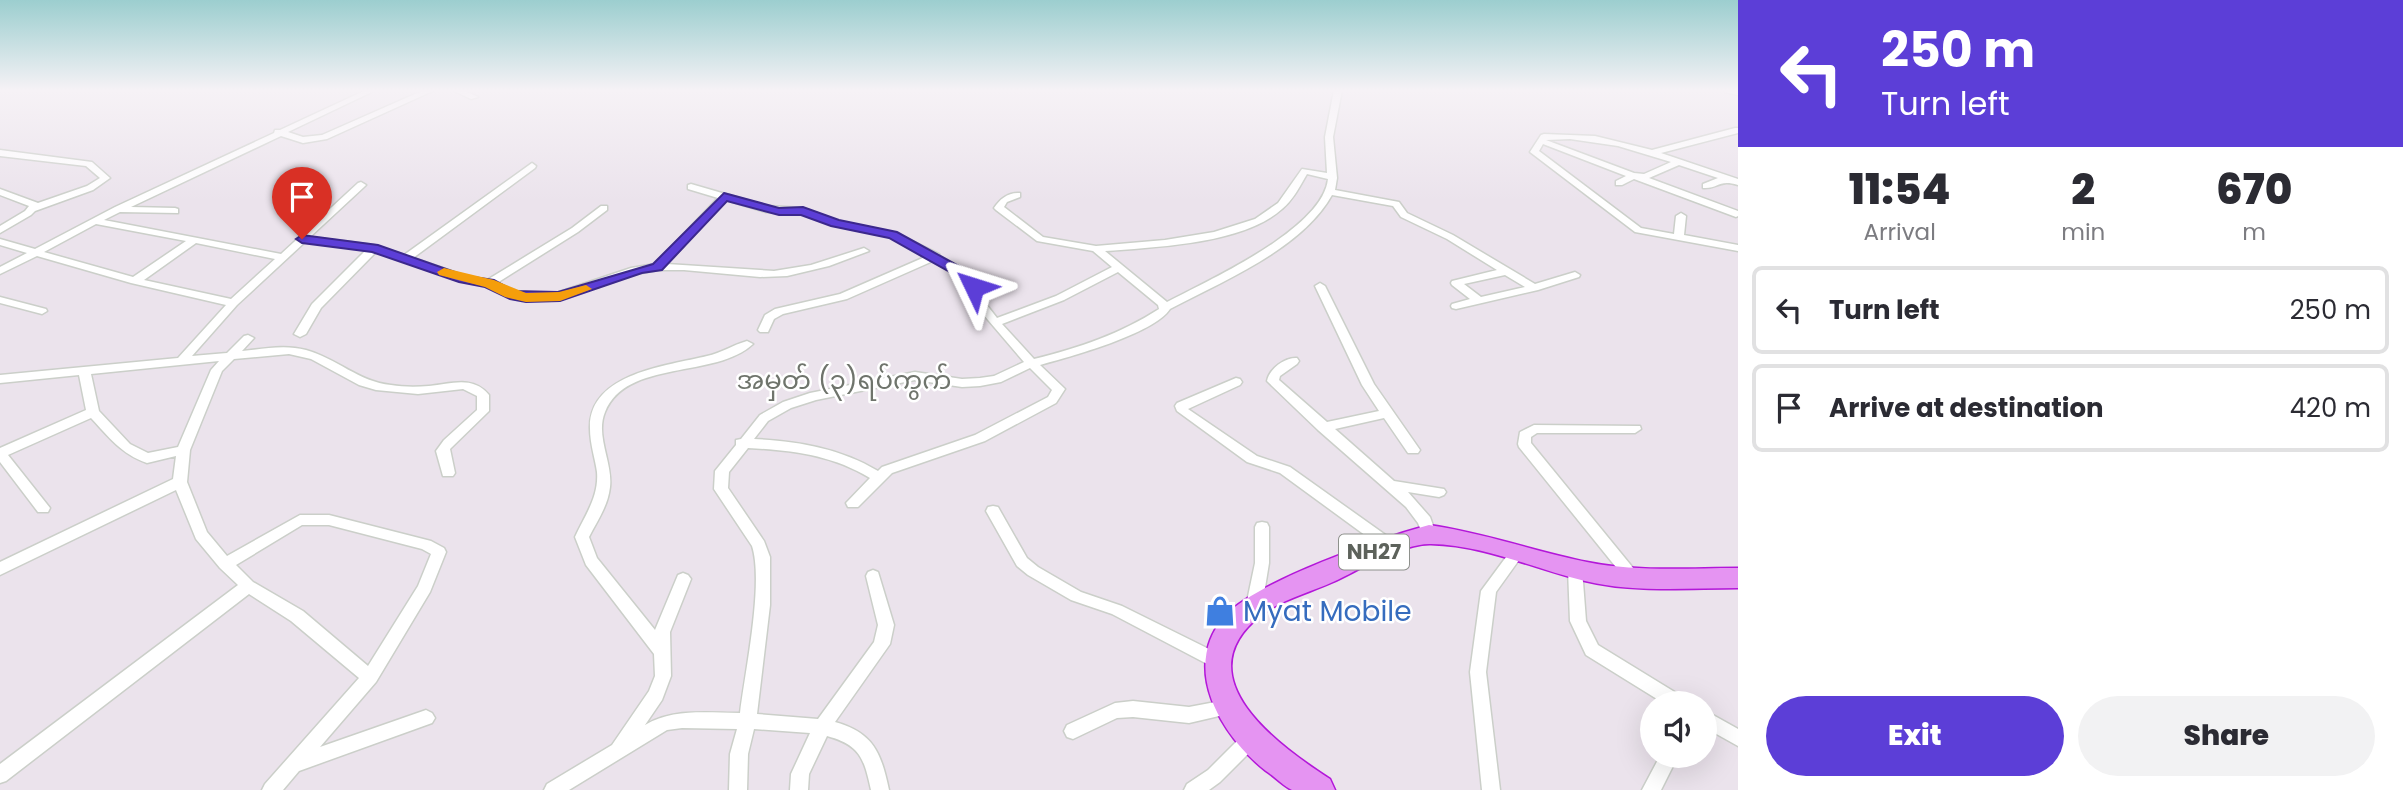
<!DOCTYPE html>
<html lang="en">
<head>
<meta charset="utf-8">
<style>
  :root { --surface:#fff; --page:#f2f2f3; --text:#2b2b33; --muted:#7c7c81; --line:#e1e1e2; --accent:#5c3ed7 }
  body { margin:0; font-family:Poppins,"Noto Sans Myanmar",sans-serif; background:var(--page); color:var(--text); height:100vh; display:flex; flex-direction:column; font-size:26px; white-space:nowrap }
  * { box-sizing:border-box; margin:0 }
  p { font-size:23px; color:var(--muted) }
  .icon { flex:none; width:38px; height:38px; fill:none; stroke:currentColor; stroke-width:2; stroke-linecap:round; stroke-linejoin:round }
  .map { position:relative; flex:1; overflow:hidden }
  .details { display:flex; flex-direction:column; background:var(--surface); width:665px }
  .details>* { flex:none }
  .top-card { background:#5c3ed7; color:#fff; overflow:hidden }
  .tools { position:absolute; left:1640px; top:691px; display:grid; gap:14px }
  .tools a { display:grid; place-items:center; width:77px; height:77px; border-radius:50%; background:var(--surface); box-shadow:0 7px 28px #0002; font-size:35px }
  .pin { position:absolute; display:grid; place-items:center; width:60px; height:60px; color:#fff; margin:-72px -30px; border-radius:50% 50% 50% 0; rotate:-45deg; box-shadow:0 0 7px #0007 }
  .pin .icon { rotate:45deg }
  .me { position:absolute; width:77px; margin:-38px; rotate:311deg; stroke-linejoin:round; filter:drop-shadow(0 0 5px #0008) }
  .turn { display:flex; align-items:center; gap:24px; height:147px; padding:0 28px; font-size:32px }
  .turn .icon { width:91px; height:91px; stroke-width:2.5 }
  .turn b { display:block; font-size:49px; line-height:60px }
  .eta { display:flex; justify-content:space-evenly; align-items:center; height:119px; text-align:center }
  .eta b { font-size:42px; font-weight:800; line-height:49px }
  .action { display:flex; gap:14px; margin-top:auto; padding:14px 28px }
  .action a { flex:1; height:80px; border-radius:42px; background:var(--accent); color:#fff; font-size:28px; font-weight:800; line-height:80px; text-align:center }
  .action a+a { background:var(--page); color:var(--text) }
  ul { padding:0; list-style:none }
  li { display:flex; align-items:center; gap:21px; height:88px; margin:0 14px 10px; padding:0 14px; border:4px solid var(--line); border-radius:10px }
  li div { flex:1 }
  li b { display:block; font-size:26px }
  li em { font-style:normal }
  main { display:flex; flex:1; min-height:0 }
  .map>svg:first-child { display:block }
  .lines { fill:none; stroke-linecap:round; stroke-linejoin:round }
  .street-casing { stroke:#cbcfc9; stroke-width:3 }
  .highway-casing { stroke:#b317d9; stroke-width:3 }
  .street { fill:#fff; fill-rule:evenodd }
  .highway { fill:#e594f2; fill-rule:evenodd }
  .route { fill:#5c3ed7; stroke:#3c288c; stroke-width:2 }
  .slow { fill:#f59e0b }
  .labels { text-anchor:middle; stroke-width:5; stroke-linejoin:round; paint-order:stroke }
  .shield { fill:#fff; stroke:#8e918c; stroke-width:2 }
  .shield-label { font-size:21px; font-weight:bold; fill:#5d625b }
  .quarter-label { font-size:26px; fill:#6f746c; stroke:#fff }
  .near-shop-label { font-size:28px; fill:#366cbe; stroke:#fff; text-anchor:start }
</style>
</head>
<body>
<main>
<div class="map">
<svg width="1738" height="790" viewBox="0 0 1738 790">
  <rect width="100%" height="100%" fill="#ebe3ec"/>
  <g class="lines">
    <g class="street-casing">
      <path id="street" d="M 366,90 L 376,90 L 288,132 L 303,137 L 322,135 L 424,90 L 435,90 L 327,139 L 303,143 L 281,136 L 131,207 L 175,208 L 178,209 L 178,213 L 120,212 L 104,220 L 281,254 L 358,183 L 361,182 L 366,185 L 364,187 L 310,237 L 374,245 L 404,255 L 532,163 L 536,166 L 535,168 L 413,258 L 466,276 L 487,280 L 572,228 L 601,206 L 607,206 L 607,210 L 578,232 L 497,283 L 517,291 L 536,294 L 556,293 L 631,268 L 655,264 L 718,198 L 688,189 L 688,185 L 691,184 L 767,206 L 803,208 L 838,221 L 896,233 L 939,254 L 940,256 L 974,275 L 986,304 L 997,318 L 1056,296 L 1112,267 L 1093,251 L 1037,241 L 996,210 L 994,208 C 1000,199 1008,192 1020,193 L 1020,197 L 1007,202 L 1004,207 L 1043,237 L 1096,246 L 1165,240 L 1214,232 L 1255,219 L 1278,203 L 1302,169 L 1327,173 L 1325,137 L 1334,90 L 1342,90 L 1333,137 L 1337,178 L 1335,190 L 1399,202 L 1407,213 L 1453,235 L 1535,284 L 1575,272 L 1580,275 L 1579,277 L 1538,290 L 1456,309 L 1452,308 L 1451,306 L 1452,304 L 1470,299 L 1452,285 L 1451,283 L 1452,281 L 1497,270 L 1447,239 L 1401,217 L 1393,206 L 1332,195 C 1302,249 1223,281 1170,309 C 1154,334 1069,357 1040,365 L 1065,389 L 1056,403 L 985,441 L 892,473 L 858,507 L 848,507 L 846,503 L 870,478 C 832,455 791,450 748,448 L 729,472 L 728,488 L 764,541 L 770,557 L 770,605 L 757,714 L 818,719 L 874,642 L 878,625 L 866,576 L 868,572 L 873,570 L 878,572 L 894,625 L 890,644 L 835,722 C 874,733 881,753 889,790 L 871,790 C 864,758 860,745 827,736 L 809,774 L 808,790 L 790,790 L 791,774 L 810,733 L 754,729 L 748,754 L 747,790 L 729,790 L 730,754 L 737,729 L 682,728 L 667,730 L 569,790 L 544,790 L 547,784 L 612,745 L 649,691 L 655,676 L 654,654 L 586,565 L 575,537 C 585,515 599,497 597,472 C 595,458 590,444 590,429 C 588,373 667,366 707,356 C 721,353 733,345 747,341 L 753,344 C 716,379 626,359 605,412 C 595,436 613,463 610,487 C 608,506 597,521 589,537 L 597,558 L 655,630 L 678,575 L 683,573 L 688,575 L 691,579 L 670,632 L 671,676 L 662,700 L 645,725 C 674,708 707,713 740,713 C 745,672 764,583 752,546 L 714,489 L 715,471 L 736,445 L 736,440 L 741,439 L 760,415 L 783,402 L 810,393 L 915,372 L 962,379 L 980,378 L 994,376 L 1024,362 L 977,307 L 965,279 L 933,261 L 847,299 L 783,314 L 774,319 L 768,332 L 760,332 L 758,330 L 765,315 L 775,309 L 840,294 L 925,257 L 890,237 L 832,225 L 802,214 L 766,212 L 726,200 L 667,264 L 774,271 L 811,265 L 864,248 L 869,251 L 829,266 L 787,276 L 760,277 L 684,270 L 658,270 L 636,274 L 560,298 L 536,300 L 510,296 L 487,286 L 460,281 L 376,252 L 321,308 L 306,334 L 300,337 L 294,334 L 312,304 L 366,250 L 305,242 L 237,305 L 192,356 L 227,353 L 244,336 L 248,335 L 254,338 L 242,351 C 263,349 285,344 306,350 C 336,358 359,382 391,385 C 403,387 416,387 429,386 C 451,384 473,375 489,395 L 489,411 L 450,449 L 455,473 L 453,476 L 443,476 L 436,451 L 444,440 L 477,410 L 477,396 L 463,389 L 418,394 L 376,390 L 359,385 L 311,359 L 289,354 L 234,359 L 222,371 L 190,450 L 187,482 L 207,532 L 227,556 L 300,515 L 329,515 L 431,541 L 444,548 L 446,552 L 430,592 L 376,682 L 320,747 L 426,710 L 432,713 L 435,718 L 432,723 L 299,771 L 283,790 L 262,790 L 265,784 L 359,678 L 291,621 L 249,594 L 6,781 L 0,783 L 0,764 L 238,585 L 220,568 L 196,539 L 176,490 L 0,575 L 0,562 L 173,479 L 176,456 L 147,463 C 121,454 109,437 91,418 L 8,455 L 50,508 L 48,512 L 38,512 L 0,462 L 0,448 L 86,410 L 79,375 L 0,383 L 0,375 L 178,358 L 226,305 L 131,283 L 37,256 L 0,274 L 0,267 L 27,253 L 0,245 L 0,239 L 35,249 L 115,207 L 274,133 L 275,130 L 280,130 ZM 1307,174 L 1328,179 C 1323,229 1209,280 1167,302 L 1105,251 C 1156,247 1243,244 1282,209 C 1293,200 1300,186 1307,174 ZM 96,224 L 186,241 L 133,277 L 44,252 ZM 196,243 L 275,259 L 231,299 L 144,280 ZM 1118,272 L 1158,305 L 1159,309 C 1120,334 1079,348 1034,359 L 1002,324 L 1064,300 ZM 1505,275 L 1525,287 L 1481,297 L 1464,284 ZM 219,361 L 211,370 L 178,447 L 148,453 L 130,444 L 99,411 L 91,374 ZM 1030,368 L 1052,390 L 1048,397 L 975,435 L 882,467 L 878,471 C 840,448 797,441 754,439 L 768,421 L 791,408 L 816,400 L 915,380 L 962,387 L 980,386 L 1001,382 ZM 302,525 L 329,525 L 422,549 L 431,554 L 418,586 L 368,666 L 303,611 L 253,582 L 236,565 Z
        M 452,90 L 463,90 L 478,97 L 471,99 Z
        M 1724,90 L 1738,91 L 1738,95 L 1725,92 Z
        M 1735,128 L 1738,128 L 1738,133 L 1661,153 L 1738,179 L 1738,185 C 1718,179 1719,189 1703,188 L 1703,184 L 1718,178 L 1679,165 L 1649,178 L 1738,211 L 1738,216 L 1736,217 L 1634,179 L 1622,185 L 1616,185 L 1616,181 L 1626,176 L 1543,144 L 1539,151 L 1641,228 L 1674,234 L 1676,216 L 1681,213 L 1686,216 L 1684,235 L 1738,245 L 1738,251 L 1635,232 L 1530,152 L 1541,135 L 1544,134 L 1595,136 L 1652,150 ZM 1570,139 L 1618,146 L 1671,162 L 1644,174 L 1634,173 L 1546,140 Z
        M 0,150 L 92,162 L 110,178 L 93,190 L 35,211 L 31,215 L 0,233 L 0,226 L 25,211 L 29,206 L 0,195 L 0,189 L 38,203 L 87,186 L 100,178 L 86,166 L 0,156 Z
        M 1320,283 L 1325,286 L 1374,384 L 1420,450 L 1418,453 L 1408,453 L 1384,418 L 1335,429 L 1394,481 L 1444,489 L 1446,492 L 1444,495 L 1439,497 L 1408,492 L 1430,517 L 1436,534 L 1434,538 L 1429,539 L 1424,538 L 1418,523 L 1406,507 L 1318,430 L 1267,381 C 1269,369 1285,357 1297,358 L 1299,361 L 1297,364 L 1280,376 L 1279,380 L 1327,422 L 1379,411 L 1362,385 L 1315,286 Z
        M 0,297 L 46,309 L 47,311 L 42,314 L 0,303 Z
        M 1236,378 L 1240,379 L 1242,382 L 1240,385 L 1188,409 L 1257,456 L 1290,467 L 1394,541 L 1396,545 L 1394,549 L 1389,551 L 1384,549 L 1280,473 L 1247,462 L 1177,411 L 1175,406 L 1177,403 Z
        M 1534,425 L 1640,426 L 1641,429 L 1635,433 L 1537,433 L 1531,437 L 1531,443 L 1638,574 L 1641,578 L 1638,582 L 1633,584 L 1628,582 L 1519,447 L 1518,444 L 1520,432 Z
        M 993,506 L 998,507 L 1027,558 L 1038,567 L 1081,592 L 1122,606 L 1223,656 L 1225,661 L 1223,666 L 1217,668 L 1211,666 L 1112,614 L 1071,600 L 1028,575 L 1017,566 L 986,511 L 988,507 Z
        M 1262,522 L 1267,523 L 1269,527 L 1269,563 L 1262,606 L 1259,610 L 1254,612 L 1249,610 L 1246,606 L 1255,563 L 1255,527 L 1257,523 Z
        M 1517,547 L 1522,549 L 1524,553 L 1496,592 L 1486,672 L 1500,790 L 1482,790 L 1470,672 L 1481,591 L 1512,549 Z
        M 1575,563 L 1580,565 L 1582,569 L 1586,621 L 1598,645 L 1686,699 L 1688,704 L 1665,704 L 1586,655 L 1570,621 L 1568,569 L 1570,565 Z
        M 1226,700 L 1232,703 L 1234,708 L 1232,713 L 1189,723 L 1133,717 L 1117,718 L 1073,739 L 1067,737 L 1064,731 L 1067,725 L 1115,703 L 1133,701 L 1189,707 Z
        M 1704,710 L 1738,729 L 1738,746 L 1704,727 Z
        M 1251,731 L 1257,733 L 1260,739 L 1257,745 L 1220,782 L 1209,790 L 1184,790 L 1187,784 L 1208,770 L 1245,733 Z
        M 1660,756 L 1678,756 L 1661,790 L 1642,790 Z"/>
    </g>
    <g class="highway-casing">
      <path id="highway" d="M 1429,525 C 1485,533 1533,551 1587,562 C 1636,572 1688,568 1738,568 L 1738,588 C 1688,588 1634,593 1585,581 C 1535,569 1484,545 1431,544 C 1403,543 1359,570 1333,582 C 1311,592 1281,600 1261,615 C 1182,677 1279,746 1330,779 L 1335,790 C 1323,790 1303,790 1292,790 C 1283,786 1274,776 1266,771 C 1221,736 1179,666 1226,615 C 1258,581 1381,538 1429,525 Z"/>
    </g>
    <use href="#street" class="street"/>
    <use href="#highway" class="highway"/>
  </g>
  <linearGradient id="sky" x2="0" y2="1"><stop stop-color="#9ccecf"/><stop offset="0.45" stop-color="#f6f2f6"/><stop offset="1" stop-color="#f6f2f6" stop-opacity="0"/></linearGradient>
  <rect width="1738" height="201" fill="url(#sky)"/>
  <path class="route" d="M 724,193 L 779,208 L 803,207 L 839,220 L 897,232 L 975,275 L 981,287 L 969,290 L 964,280 L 889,238 L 831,226 L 801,215 L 779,215 L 727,201 L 662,270 L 642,273 L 560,301 L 526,302 L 510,299 L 485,287 L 459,282 L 372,252 L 302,243 L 296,239 L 302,235 L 378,245 L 466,276 L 494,280 L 514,291 L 558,292 L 653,264 Z"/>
  <path class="slow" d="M 444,268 L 494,280 L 526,293 L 559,292 L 586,285 L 592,289 L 560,301 L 526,302 L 505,297 L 485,287 L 439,275 L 437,272 Z"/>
  <defs>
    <g id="shop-bare" transform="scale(2.415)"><path d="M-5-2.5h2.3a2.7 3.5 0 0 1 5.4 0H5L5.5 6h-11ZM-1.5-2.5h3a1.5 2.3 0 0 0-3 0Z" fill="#3f7fe0" stroke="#fff" stroke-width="2.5" paint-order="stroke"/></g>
  </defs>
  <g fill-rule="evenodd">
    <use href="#shop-bare" x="1220" y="611"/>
  </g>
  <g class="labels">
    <rect class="shield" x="1339" y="534.5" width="70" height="35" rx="5"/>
    <g class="shield-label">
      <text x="1374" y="559">NH27</text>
    </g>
    <g class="quarter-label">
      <text x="844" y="389">အမှတ် (၃)ရပ်ကွက်</text>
    </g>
    <g class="near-shop-label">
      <text x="1243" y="621">Myat Mobile</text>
    </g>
  </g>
</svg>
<div class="tools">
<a><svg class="icon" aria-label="sound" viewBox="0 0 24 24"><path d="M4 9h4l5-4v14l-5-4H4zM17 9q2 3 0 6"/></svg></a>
</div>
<div class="pin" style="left:302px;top:239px;background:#d93025"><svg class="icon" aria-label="arrive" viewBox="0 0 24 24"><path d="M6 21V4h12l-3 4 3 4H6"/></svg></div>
<svg class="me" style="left:974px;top:287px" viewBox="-20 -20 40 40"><path d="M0-17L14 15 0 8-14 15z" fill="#5c3ed7" stroke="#fff" stroke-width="4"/></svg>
</div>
<section class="details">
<div class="top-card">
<div class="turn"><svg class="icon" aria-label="left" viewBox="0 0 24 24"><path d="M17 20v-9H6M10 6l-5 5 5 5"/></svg><div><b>250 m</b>Turn left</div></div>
</div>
<div class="eta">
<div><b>11:54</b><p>Arrival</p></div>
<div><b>2</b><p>min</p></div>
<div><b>670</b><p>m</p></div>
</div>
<ul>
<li><svg class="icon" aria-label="left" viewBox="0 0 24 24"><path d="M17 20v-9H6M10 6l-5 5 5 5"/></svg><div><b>Turn left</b></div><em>250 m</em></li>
<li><svg class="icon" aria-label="arrive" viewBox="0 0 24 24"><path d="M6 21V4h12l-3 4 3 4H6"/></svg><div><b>Arrive at destination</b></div><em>420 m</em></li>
</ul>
<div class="action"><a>Exit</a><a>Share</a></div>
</section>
</main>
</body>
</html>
